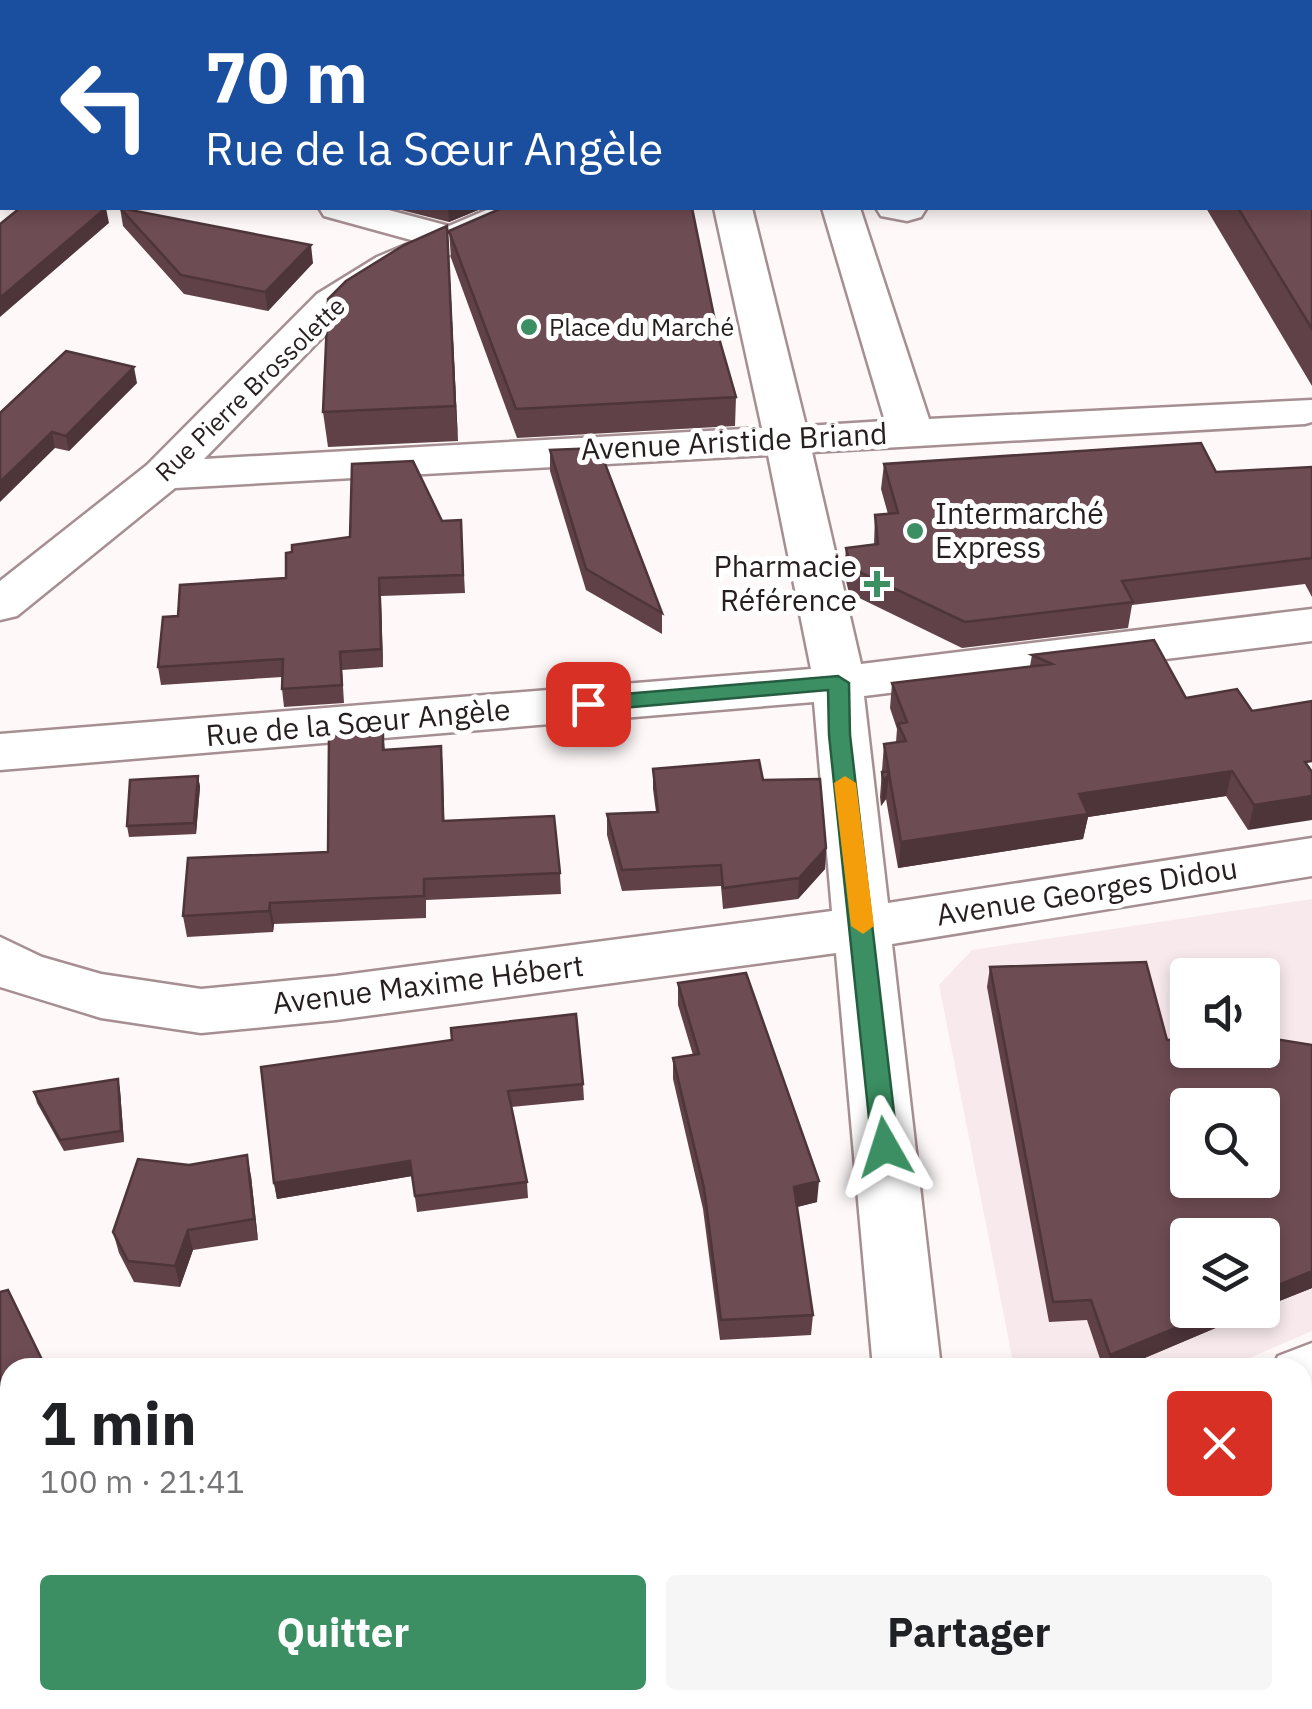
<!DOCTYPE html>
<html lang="fr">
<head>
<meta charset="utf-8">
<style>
  :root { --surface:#fff; --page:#f6f6f6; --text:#202124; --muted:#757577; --accent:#3b8f62 }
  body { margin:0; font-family:"IBM Plex Sans",sans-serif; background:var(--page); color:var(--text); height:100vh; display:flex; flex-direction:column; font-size:38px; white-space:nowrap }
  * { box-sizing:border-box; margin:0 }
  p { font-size:32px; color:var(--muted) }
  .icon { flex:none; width:55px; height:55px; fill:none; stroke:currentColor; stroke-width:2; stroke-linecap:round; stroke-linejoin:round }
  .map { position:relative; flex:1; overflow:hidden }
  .panel { position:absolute; left:0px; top:1358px; width:1312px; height:352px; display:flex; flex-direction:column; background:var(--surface); border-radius:30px 30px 0 0; box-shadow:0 5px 15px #0003 }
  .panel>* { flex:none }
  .guide { position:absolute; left:0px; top:0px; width:1312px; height:210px; box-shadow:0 5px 15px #0003; background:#1a4fa0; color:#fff; overflow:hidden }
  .controls { position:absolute; left:1170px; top:958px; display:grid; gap:20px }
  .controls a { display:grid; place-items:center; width:110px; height:110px; border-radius:10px; background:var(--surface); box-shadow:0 5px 15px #0003; font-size:50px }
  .pin { position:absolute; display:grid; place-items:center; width:85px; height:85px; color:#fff; margin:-42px; border-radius:20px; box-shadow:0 5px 15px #0006 }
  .me { position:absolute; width:110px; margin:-55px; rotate:354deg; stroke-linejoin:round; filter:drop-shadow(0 0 8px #0008) }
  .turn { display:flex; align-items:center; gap:35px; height:210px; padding:0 40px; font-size:45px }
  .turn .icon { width:130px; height:130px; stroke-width:2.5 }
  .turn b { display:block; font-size:70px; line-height:85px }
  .round { display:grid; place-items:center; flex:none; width:105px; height:105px; border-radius:10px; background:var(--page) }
  .summary { display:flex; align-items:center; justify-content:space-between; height:170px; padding:0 40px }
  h1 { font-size:60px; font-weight:700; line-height:75px }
  .button { display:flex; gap:20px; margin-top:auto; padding:20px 40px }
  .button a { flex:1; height:115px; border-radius:10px; background:var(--accent); color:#fff; font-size:40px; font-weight:700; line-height:115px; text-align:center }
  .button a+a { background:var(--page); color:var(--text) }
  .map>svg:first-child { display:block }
  .built { fill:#f8eaec; fill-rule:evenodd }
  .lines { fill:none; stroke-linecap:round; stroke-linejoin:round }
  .minor-casing { stroke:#a68f92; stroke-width:5 }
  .path { stroke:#b1aaab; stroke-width:8; stroke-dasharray:6 9; stroke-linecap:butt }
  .minor { fill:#fff; fill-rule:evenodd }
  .wall { fill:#5f4147 }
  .shaded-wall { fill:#4d353a }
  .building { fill:#6e4c53; stroke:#4d353a; stroke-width:2.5; fill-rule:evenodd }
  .route { fill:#3b8f62; stroke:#265d40; stroke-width:2.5 }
  .slow { fill:#f59e0b }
  .poi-dot { fill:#3b8f62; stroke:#fff; stroke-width:4 }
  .labels { text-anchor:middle; stroke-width:10; stroke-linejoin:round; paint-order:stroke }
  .far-poi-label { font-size:25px; fill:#261e1f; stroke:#fff; text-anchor:start }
  .far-street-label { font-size:25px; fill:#261e1f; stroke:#fff }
  .street-label { font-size:30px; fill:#261e1f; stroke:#fff }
  .poi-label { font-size:30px; fill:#261e1f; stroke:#fff; text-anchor:start }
</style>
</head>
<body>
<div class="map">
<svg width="1312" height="1709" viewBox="0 0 1312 1709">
  <rect width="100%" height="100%" fill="#fef8f9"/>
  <path class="built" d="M 1312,899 L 1312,1331 L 1229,1367 L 1014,1367 L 939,985 L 972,950 ZM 1188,975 L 1262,975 L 1262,1050 L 1188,1050 ZM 1188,1105 L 1262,1105 L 1262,1180 L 1188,1180 ZM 1188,1235 L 1262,1235 L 1262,1310 L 1188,1310 Z"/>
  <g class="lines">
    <g class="minor-casing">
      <path id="minor" d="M 600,0 L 688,0 L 689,2 L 602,2 Z
        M 789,0 L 830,0 L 831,2 L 791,2 Z
        M 1208,0 L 1294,0 L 1207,2 Z
        M 0,3 L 2,3 L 2,23 L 0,23 Z
        M 319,208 L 381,208 L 449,226 L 491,208 L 542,208 L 537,216 L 405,275 L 347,312 L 204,459 L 762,428 L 714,208 L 752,208 L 806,426 L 885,421 L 822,208 L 860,208 L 929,419 L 1312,400 L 1312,422 L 1305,424 L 812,452 L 861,664 L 1312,609 L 1312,641 L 864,696 L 888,903 L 1312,838 L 1312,876 L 892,944 L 941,1368 L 873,1368 L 836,953 L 336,1020 L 201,1033 L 101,1018 L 0,987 L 0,937 L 42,957 L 101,974 L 201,989 L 336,976 L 832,911 L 814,702 L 0,770 L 0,734 L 811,669 L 768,455 L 175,488 L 17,616 L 0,620 L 0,581 L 147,465 L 317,294 L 377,257 L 415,241 L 324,216 Z
        M 876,208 L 925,208 L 926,209 L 921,217 L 907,221 L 881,216 Z
        M 1312,1343 L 1312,1403 L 1302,1407 L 1302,1368 L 1273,1368 L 1278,1356 Z
        M 512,1700 L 604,1700 L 600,1709 L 508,1709 Z
        M 910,1700 L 986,1700 L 987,1709 L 911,1709 Z"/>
    </g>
    <path class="path" d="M 1039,1700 L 1041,1709"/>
    <use href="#minor" class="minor"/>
  </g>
  <path class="wall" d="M 892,0 L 1130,0 L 1131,2 L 893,2 Z
    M 1278,0 L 1312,0 L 1312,46 L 1310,43 L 1310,2 L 1278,2 Z
    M 0,51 L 2,51 L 2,154 L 0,154 Z
    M 1312,147 L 1312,386 L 1206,208 L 1310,208 Z
    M 120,208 L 313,263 L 268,311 L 184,294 L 123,226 Z
    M 393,208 L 483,208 L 449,222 Z
    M 449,231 L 717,331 L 736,397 L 735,426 L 517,438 L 451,258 Z
    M 449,259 L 458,441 L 328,447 L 323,412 Z
    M 137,383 L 69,451 L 55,448 L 0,413 Z
    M 550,450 L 662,613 L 662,634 L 586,590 L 550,471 Z
    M 884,464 L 1216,472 L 1312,467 L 1312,597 L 1305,584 L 1132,605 L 1128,628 L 962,648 L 849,593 L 844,573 L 846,548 L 874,545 L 875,515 L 888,514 L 881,489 Z
    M 461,520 L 465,593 L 381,596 L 383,667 L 342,670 L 344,703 L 284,707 L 282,689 L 282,677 L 161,685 L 158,667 L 178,616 L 286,578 L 350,537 L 442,521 Z
    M 1032,655 L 1186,698 L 1252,711 L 1312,701 L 1248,830 L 1226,796 L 1088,817 L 1083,839 L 898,868 L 886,799 L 881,806 L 880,797 L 884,744 L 896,742 L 897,729 L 890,708 L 892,683 L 1030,666 Z
    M 383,733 L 385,750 L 441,746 L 444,821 L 560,873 L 561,894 L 426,900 L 426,918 L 274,924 L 273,932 L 187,937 L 183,916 L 328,852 Z
    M 653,769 L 763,780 L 826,848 L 825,869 L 798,899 L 723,909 L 721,886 L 622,891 L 607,835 L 607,814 L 656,812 L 653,789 Z
    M 198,776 L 200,787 L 196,834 L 129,837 L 127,826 Z
    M 990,967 L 1167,1040 L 1312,1288 L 1262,1308 L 1262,1235 L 1188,1310 L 1258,1310 L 1121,1368 L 1103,1368 L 1087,1320 L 1049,1322 L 987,987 Z
    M 678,983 L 817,1202 L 797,1207 L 813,1315 L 811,1335 L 720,1340 L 703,1209 L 673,1079 L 673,1058 L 693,1055 L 678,1005 Z
    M 452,1040 L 583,1084 L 584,1100 L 511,1107 L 527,1182 L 528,1198 L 417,1212 L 412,1176 L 277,1199 L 274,1183 Z
    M 118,1079 L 120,1090 L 124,1142 L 64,1151 L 37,1103 L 34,1092 Z
    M 251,1176 L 258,1240 L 193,1250 L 180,1287 L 134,1282 L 119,1253 L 113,1232 Z
    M 0,1292 L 10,1368 L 10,1406 L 0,1407 Z
    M 1128,1700 L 1302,1700 L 1312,1709 L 1131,1709 Z"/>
  <path class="shaded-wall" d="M 106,208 L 109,223 L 0,317 L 0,298 Z
    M 448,208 L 483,208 L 449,222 Z
    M 447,226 L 449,259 L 458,441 L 455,406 Z
    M 311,245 L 313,263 L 268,311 L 265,292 Z
    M 134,367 L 137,383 L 69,451 L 66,436 Z
    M 52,432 L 55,448 L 0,502 L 0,482 Z
    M 379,578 L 381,596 L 383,667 L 381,649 Z
    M 441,746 L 443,767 L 445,842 L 443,821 Z
    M 1232,771 L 1226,796 L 1088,817 L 1083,839 L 898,868 L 901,842 L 1079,794 Z
    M 889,774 L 886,799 L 881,806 L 883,781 Z
    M 198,776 L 200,787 L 196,834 L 194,823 Z
    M 1312,796 L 1312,820 L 1248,830 L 1254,805 Z
    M 826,848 L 825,869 L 798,899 L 799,878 Z
    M 270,903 L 274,924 L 273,932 L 269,911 Z
    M 118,1079 L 120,1090 L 124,1142 L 121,1131 Z
    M 247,1155 L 251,1176 L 258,1240 L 254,1219 Z
    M 410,1161 L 412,1176 L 277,1199 L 274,1183 Z
    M 819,1181 L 817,1202 L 793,1208 L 794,1187 Z
    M 188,1230 L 193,1250 L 180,1287 L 175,1266 Z
    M 1312,1271 L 1312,1288 L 1262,1308 L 1262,1292 Z
    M 1219,1310 L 1258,1310 L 1121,1368 L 1107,1368 L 1110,1355 Z
    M 230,1700 L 277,1700 L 256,1709 L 208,1709 Z"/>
  <path class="building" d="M 193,0 L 646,0 L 646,2 L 192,2 Z
    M 906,0 L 1130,0 L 1131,2 L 907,2 Z
    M 0,51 L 2,51 L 2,127 L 0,127 Z
    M 1310,147 L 1312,147 L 1312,329 L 1238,208 L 1310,208 Z
    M 20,208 L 106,208 L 0,298 L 0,224 Z
    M 120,208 L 311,245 L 265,292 L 181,275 Z
    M 502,208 L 692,208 L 717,331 L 736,397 L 516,409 L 449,231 Z
    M 447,226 L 455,406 L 323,412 L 328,299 L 346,281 L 404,245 Z
    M 66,351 L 134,367 L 66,436 L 52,432 L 0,482 L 0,413 Z
    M 1201,443 L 1216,472 L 1312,467 L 1312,558 L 1122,581 L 1133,602 L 965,622 L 851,568 L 846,548 L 878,544 L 875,515 L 898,513 L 884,464 Z
    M 599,448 L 662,613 L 586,569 L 550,450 Z
    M 413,461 L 442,521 L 461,520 L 463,575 L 379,578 L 381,649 L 340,652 L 342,685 L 282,689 L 283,659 L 158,667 L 163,617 L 178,616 L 180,585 L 286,578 L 286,553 L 292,552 L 292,545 L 350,537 L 352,464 Z
    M 1154,640 L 1186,698 L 1237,689 L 1252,711 L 1312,701 L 1312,761 L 1305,762 L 1312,772 L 1312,796 L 1254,805 L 1232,771 L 1079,794 L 1088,814 L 901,842 L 889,774 L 883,781 L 882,772 L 889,772 L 884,744 L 906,741 L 898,724 L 907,722 L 892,683 L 1052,664 L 1032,655 Z
    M 383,733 L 383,750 L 441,746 L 443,821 L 554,816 L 560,873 L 424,879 L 424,896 L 270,903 L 269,911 L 183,916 L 188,858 L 328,852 L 329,736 Z
    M 759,760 L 763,780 L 820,779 L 826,848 L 799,878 L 723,888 L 721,865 L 622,870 L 607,814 L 658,812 L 653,769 Z
    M 198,776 L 194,823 L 127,826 L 130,780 Z
    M 1146,962 L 1167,1040 L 1188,1039 L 1188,1050 L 1262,1050 L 1262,1037 L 1312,1045 L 1312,1271 L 1262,1292 L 1262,1235 L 1188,1235 L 1188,1310 L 1219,1310 L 1110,1355 L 1091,1300 L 1053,1302 L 990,967 ZM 1188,1105 L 1262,1105 L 1262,1180 L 1188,1180 Z
    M 746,973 L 819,1181 L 794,1187 L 813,1315 L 721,1320 L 704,1188 L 673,1058 L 699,1054 L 678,983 Z
    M 576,1014 L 583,1084 L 508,1091 L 527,1182 L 415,1196 L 410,1161 L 274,1183 L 261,1067 L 452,1040 L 451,1028 Z
    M 118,1079 L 121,1131 L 60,1140 L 34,1092 Z
    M 247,1155 L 254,1219 L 188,1230 L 175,1266 L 128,1261 L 113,1232 L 138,1159 L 189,1165 Z
    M 8,1290 L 46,1368 L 10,1368 L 10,1385 L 0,1387 L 0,1292 Z
    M 1312,1557 L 1312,1709 L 1142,1709 L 1139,1700 L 1302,1700 L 1302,1561 Z
    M 10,1623 L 10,1700 L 230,1700 L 208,1709 L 0,1709 L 0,1627 Z"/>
  <path class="route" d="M 838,676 L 849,683 L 850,735 L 898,1147 L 885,1158 L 872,1147 L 829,735 L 828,690 L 588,711 L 578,704 L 588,697 Z"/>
  <path class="slow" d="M 845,776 L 856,783 L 874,926 L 863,934 L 851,926 L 834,783 Z"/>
  <g class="poi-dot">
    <circle cx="529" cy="327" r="10"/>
    <circle cx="915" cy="531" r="10"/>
    <path d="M872 569h10v10h10v10h-10v10h-10v-10h-10v-10h10z"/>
  </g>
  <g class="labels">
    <g class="far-poi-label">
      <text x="549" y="336">Place du Marché</text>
    </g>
    <g class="far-street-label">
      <text transform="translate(250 389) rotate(-44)" y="9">Rue Pierre Brossolette</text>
    </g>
    <g class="street-label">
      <text transform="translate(734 442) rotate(-3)" y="10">Avenue Aristide Briand</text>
      <text transform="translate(358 723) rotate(-5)" y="10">Rue de la Sœur Angèle</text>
      <text transform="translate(1087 892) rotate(-9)" y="10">Avenue Georges Didou</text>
      <text transform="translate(428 985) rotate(-7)" y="10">Avenue Maxime Hébert</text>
    </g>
    <g class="poi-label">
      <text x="935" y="524">Intermarché<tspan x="935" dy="34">Express</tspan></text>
      <text x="857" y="577" text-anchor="end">Pharmacie<tspan x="857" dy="34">Référence</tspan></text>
    </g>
  </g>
</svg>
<div class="controls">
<a><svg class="icon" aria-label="sound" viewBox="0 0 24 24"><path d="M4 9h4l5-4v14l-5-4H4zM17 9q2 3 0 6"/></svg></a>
<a><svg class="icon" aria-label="search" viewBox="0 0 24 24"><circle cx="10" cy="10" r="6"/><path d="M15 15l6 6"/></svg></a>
<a><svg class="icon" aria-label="layers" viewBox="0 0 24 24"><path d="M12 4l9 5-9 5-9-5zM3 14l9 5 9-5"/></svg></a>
</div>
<div class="pin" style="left:588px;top:704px;background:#d93025"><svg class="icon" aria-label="arrive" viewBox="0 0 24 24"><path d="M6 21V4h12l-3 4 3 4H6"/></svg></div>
<svg class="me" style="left:885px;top:1147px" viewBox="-20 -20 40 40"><path d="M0-17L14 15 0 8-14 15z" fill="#3b8f62" stroke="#fff" stroke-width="4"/></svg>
<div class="guide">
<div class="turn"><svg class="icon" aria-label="left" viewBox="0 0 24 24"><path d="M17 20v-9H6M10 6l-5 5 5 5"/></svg><div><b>70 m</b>Rue de la Sœur Angèle</div></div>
</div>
<section class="panel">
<div class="summary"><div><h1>1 min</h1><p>100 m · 21:41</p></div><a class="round" style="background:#d93025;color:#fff"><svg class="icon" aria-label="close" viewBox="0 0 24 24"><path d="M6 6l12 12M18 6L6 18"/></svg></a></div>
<div class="button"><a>Quitter</a><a>Partager</a></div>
</section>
</div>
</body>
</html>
